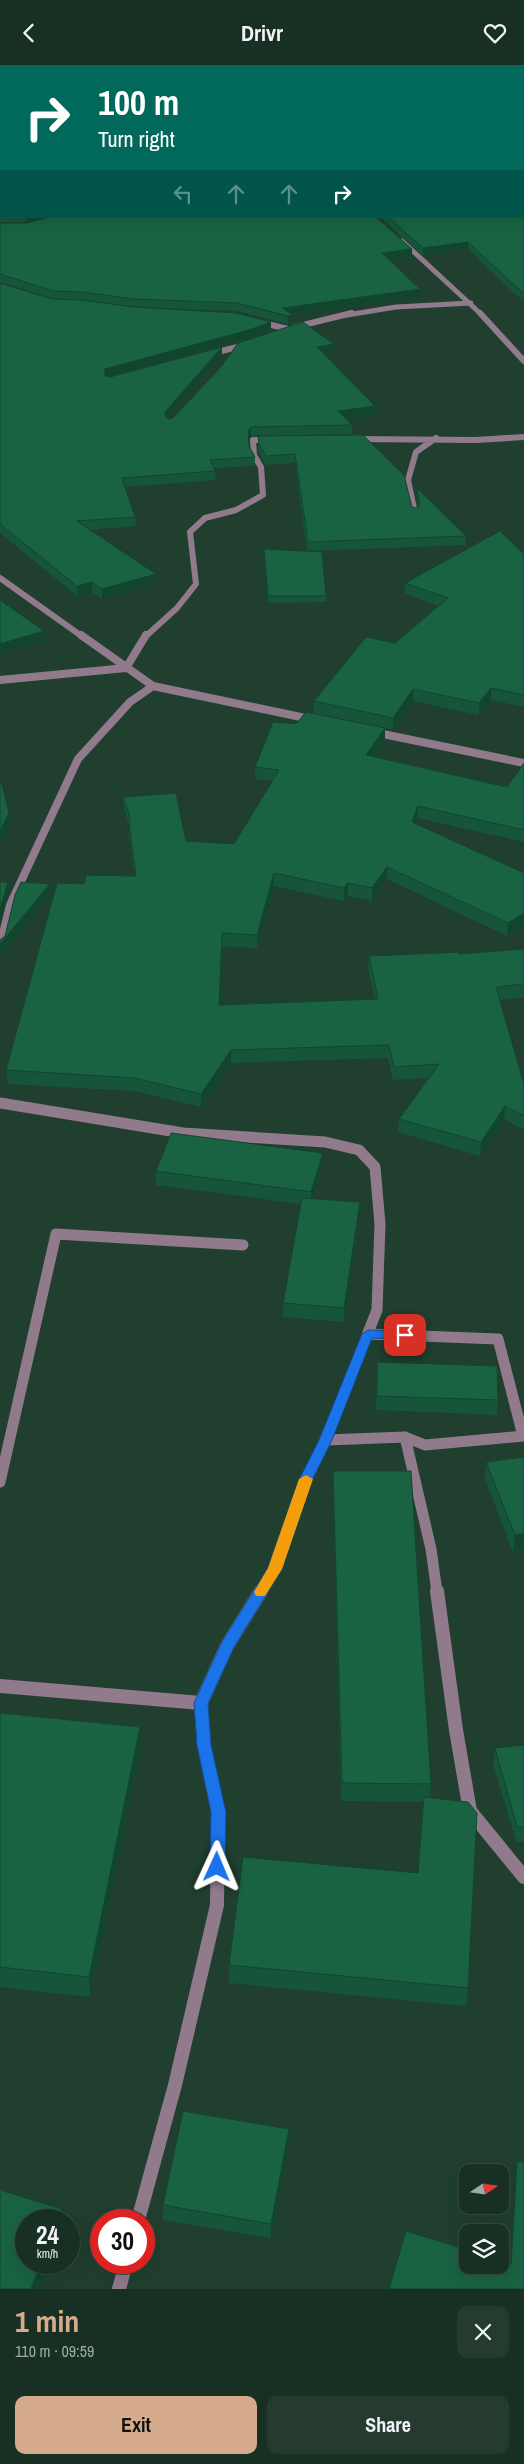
<!DOCTYPE html>
<html lang="en">
<head>
<meta charset="utf-8">
<style>
  :root { --surface:#182f23; --page:#253b30; --text:#f1f3f6; --muted:#9fa9a6; --line:#364a41; --accent:#d6ab8b }
  body { margin:0; font-family:"Archivo Narrow",sans-serif; background:var(--page); color:var(--text); height:100vh; display:flex; flex-direction:column; font-size:19px; white-space:nowrap }
  * { box-sizing:border-box; margin:0 }
  p { font-size:16px; color:var(--muted) }
  .icon { flex:none; width:28px; height:28px; fill:none; stroke:currentColor; stroke-width:2; stroke-linecap:round; stroke-linejoin:round }
  .map { position:relative; height:2224px; overflow:hidden }
  .sheet { display:flex; flex-direction:column; background:var(--surface); flex:1 }
  .sheet>* { flex:none }
  .hud { position:absolute; left:0px; top:0px; width:525px; height:152px; box-shadow:0 5px 20px #0002,0 0 0 1px var(--line); background:#00695c; color:#fff; overflow:hidden }
  .needle { width:32px; rotate:77deg }
  .buttons { position:absolute; left:459px; top:2099px; display:grid; gap:10px }
  .buttons a { display:grid; place-items:center; width:50px; height:50px; border-radius:10px; background:var(--surface); box-shadow:0 5px 20px #0002,0 0 0 1px var(--line); font-size:25px }
  .speed { position:absolute; left:15px; top:2144px; display:flex; gap:10px; font-size:25px; font-weight:700; text-align:center }
  .speed>* { display:grid; place-content:center; width:65px; height:65px; border-radius:50%; background:var(--surface); box-shadow:0 5px 20px #0002,0 0 0 1px var(--line); line-height:1 }
  .speed small { font-size:12px; font-weight:400 }
  .speed .limit { border:8px solid #d22; background:#fff; color:#111 }
  .pin { position:absolute; display:grid; place-items:center; width:42px; height:42px; color:#fff; margin:-21px; border-radius:10px; box-shadow:0 2px 8px #0006 }
  .me { position:absolute; width:55px; margin:-28px; rotate:1deg; stroke-linejoin:round; filter:drop-shadow(0 0 4px #0008) }
  .turn { display:flex; align-items:center; gap:18px; height:105px; padding:0 15px; font-size:22px }
  .turn .icon { width:65px; height:65px; stroke-width:2.5 }
  .turn b { display:block; font-size:35px; line-height:42px }
  .lanes { display:flex; align-items:center; height:48px; padding:0 15px; background:#0003; justify-content:center; gap:25px; direction:ltr }
  .lanes .off { opacity:.35 }
  .round { display:grid; place-items:center; flex:none; width:52px; height:52px; border-radius:10px; background:var(--page) }
  .head { display:flex; align-items:center; justify-content:space-between; height:85px; padding:0 15px }
  h1 { font-size:30px; font-weight:700; line-height:38px; color:var(--accent) }
  .cta { display:flex; gap:10px; margin-top:auto; padding:10px 15px }
  .cta a { flex:1; height:58px; border-radius:10px; background:var(--accent); color:#111; font-size:20px; font-weight:700; line-height:58px; text-align:center }
  .cta a+a { background:var(--page); color:var(--text) }
  header { display:flex; justify-content:space-between; align-items:center; height:65px; padding:0 15px; background:var(--surface); font-size:22px; font-weight:700 }
  .map>svg:first-child { display:block }
  .lines { fill:none; stroke-linecap:round; stroke-linejoin:round }
  .minor-far4 { stroke:#927a8d; stroke-width:5 }
  .minor-far3 { stroke:#927a8d; stroke-width:6 }
  .minor-far2 { stroke:#927a8d; stroke-width:8 }
  .minor-far1 { stroke:#927a8d; stroke-width:11 }
  .minor { stroke:#927a8d; stroke-width:14 }
  .wall { fill:#165539 }
  .shaded-wall { fill:#12452e }
  .building { fill:#196342; stroke:#12452e }
  .route { fill:#1a73e8; stroke:#114b97 }
  .slow { fill:#f59e0b }
</style>
</head>
<body>
<header><svg class="icon" aria-label="back" viewBox="0 0 24 24"><path d="M15 5l-7 7 7 7"/></svg>Drivr<svg class="icon" aria-label="heart" viewBox="0 0 24 24"><path d="M12 20l-8-8c-3-5 5-10 8-4 3-6 11-1 8 4z"/></svg></header>
<div class="map">
<svg width="524" height="2224" viewBox="0 0 524 2224">
  <rect width="100%" height="100%" fill="#203f2f"/>
  <g class="lines">
    <path class="minor-far4" d="M 402,176 L 482,250
      M 347,250 L 396,242 L 471,238"/>
    <path class="minor-far3" d="M 480,248 L 524,296
      M 259,257 L 288,264
      M 295,262 L 352,248
      M 209,289 L 246,280
      M 353,374 L 476,375 L 524,372
      M 415,448 L 408,415 L 416,387 L 436,373
      M 0,513 L 83,572
      M 145,572 L 177,543 L 196,519 L 190,467 L 205,453 L 236,445 L 263,430 L 261,402 L 254,390 L 253,375 L 271,375"/>
    <path class="minor-far2" d="M 81,570 L 153,621 L 315,655
      M 0,615 L 126,603 L 146,570
      M 373,667 L 524,698
      M 0,881 L 10,840 L 78,694 L 130,637 L 153,621"/>
    <path class="minor-far1" d="M 0,1038 L 183,1068 L 325,1077 L 359,1085 L 375,1102 L 380,1159 L 377,1245 L 326,1375 L 306,1415 L 275,1504 L 261,1527
      M 368,1269 L 498,1274 L 523,1371
      M 405,1372 L 431,1484 L 437,1527
      M 326,1375 L 405,1372 L 425,1380 L 524,1371
      M 0,1417 L 56,1169 L 243,1180"/>
    <path class="minor" d="M 437,1526 L 456,1665 L 470,1746 L 524,1812
      M 0,1621 L 201,1638
      M 138,2155 L 175,2020 L 217,1840 L 218,1747 L 204,1680 L 201,1638 L 227,1581 L 261,1526
      M 119,2224 L 126,2198"/>
  </g>
  <path class="wall" d="M 0,0 L 524,0 L 524,236 L 514,228 L 468,184 L 423,191 L 379,151 L 524,151 L 1,1 L 1,151 L 49,151 L 26,157 L 0,157 Z
    M 0,158 L 412,184 L 412,192 L 389,195 L 420,232 L 292,250 L 292,258 L 288,259 L 237,246 L 134,242 L 84,235 L 54,234 L 0,217 Z
    M 0,218 L 52,234 L 271,257 L 271,265 L 249,273 L 109,312 L 110,312 L 222,282 L 222,291 L 168,353 L 168,354 L 173,353 L 220,303 L 334,287 L 324,289 L 375,341 L 375,350 L 346,353 L 352,360 L 352,369 L 251,371 L 249,374 L 249,381 L 255,392 L 255,401 L 214,403 L 215,406 L 216,415 L 125,422 L 135,452 L 136,461 L 90,465 L 156,518 L 102,534 L 92,527 L 77,531 L 0,468 Z
    M 258,371 L 412,442 L 417,443 L 418,442 L 417,432 L 417,423 L 466,471 L 466,480 L 310,486 L 326,531 L 326,537 L 268,538 L 264,484 L 307,486 L 295,398 L 266,400 L 259,388 Z
    M 524,489 L 524,642 L 491,635 L 479,650 L 413,636 L 393,665 L 385,663 L 385,675 L 374,691 L 507,722 L 524,698 L 524,777 L 417,753 L 415,758 L 524,808 L 507,871 L 387,814 L 372,836 L 348,831 L 344,836 L 274,821 L 257,883 L 222,881 L 220,940 L 375,934 L 368,904 L 369,891 L 462,889 L 524,884 L 524,932 L 499,935 L 524,1019 L 524,1065 L 504,1054 L 480,1091 L 398,1067 L 399,1054 L 428,1013 L 393,1015 L 388,993 L 231,998 L 201,1042 L 134,1026 L 8,1019 L 6,1005 L 84,819 L 135,811 L 129,771 L 129,759 L 124,744 L 123,732 L 186,776 L 234,779 L 272,716 L 255,714 L 255,702 L 296,659 L 314,648 L 314,636 L 395,578 L 438,541 L 405,529 L 405,518 Z
    M 322,1102 L 313,1134 L 359,1151 L 344,1257 L 283,1252 L 283,1238 L 301,1139 L 156,1120 L 156,1106 Z
    M 377,1297 L 498,1335 L 497,1350 L 376,1345 Z
    M 524,1392 L 524,1485 L 513,1487 L 485,1414 L 486,1397 Z
    M 333,1406 L 431,1719 L 430,1733 L 468,1923 L 466,1941 L 229,1918 L 229,1900 L 418,1808 L 423,1737 L 341,1736 L 333,1424 Z
    M 0,1648 L 141,1682 L 90,1932 L 0,1922 Z
    M 524,1680 L 524,1776 L 516,1777 L 493,1698 L 495,1683 Z
    M 289,2064 L 289,2078 L 271,2173 L 163,2155 L 163,2140 Z
    M 517,2096 L 524,2224 L 511,2199 L 516,2110 Z"/>
  <path class="shaded-wall" d="M 26,151 L 49,151 L 26,157 Z
    M 468,177 L 468,184 L 423,191 L 423,183 Z
    M 412,184 L 412,192 L 381,196 L 382,188 Z
    M 420,224 L 420,232 L 292,250 L 292,258 L 288,259 L 288,251 L 283,243 Z
    M 271,257 L 271,265 L 249,273 L 105,313 L 105,304 Z
    M 334,279 L 334,287 L 317,290 L 317,282 Z
    M 222,282 L 222,291 L 166,355 L 165,350 L 166,346 Z
    M 375,341 L 375,350 L 337,354 L 338,346 Z
    M 251,362 L 251,371 L 248,375 L 248,366 Z
    M 156,509 L 156,518 L 102,534 L 102,524 Z
    M 92,517 L 92,527 L 77,531 L 77,521 Z
    M 44,566 L 45,576 L 0,589 L 0,579 Z
    M 491,623 L 491,635 L 479,650 L 479,638 Z
    M 413,624 L 413,636 L 393,665 L 393,653 Z
    M 385,663 L 385,675 L 366,702 L 366,690 Z
    M 418,741 L 417,753 L 412,769 L 412,757 Z
    M 9,748 L 10,760 L 0,779 L 0,766 Z
    M 387,802 L 387,814 L 372,836 L 372,823 Z
    M 274,808 L 274,821 L 257,883 L 257,870 Z
    M 8,817 L 9,829 L 0,859 L 0,844 Z
    M 348,818 L 348,831 L 344,836 L 344,823 Z
    M 50,819 L 51,831 L 0,892 L 0,879 Z
    M 524,848 L 524,861 L 507,871 L 508,858 Z
    M 222,868 L 222,881 L 220,953 L 219,940 Z
    M 231,985 L 231,998 L 201,1042 L 201,1029 Z
    M 505,1041 L 504,1054 L 480,1091 L 481,1077 Z
    M 323,1088 L 322,1102 L 311,1140 L 311,1127 Z
    M 360,1137 L 359,1151 L 344,1257 L 344,1243 Z
    M 524,1468 L 524,1485 L 513,1487 L 515,1470 Z
    M 140,1662 L 141,1682 L 90,1932 L 89,1912 Z
    M 289,2064 L 289,2078 L 271,2173 L 271,2159 Z
    M 62,2144 L 63,2155 L 58,2155 Z
    M 41,2198 L 50,2198 L 39,2224 L 31,2224 Z"/>
  <path class="building" d="M 0,0 L 524,0 L 524,228 L 514,220 L 468,177 L 423,183 L 387,151 L 524,151 L 524,1 L 1,1 L 1,149 L 0,149 Z
    M 54,151 L 375,151 L 412,184 L 382,188 L 420,224 L 283,243 L 292,250 L 288,251 L 237,238 L 134,234 L 83,227 L 53,226 L 0,209 L 0,158 L 27,158 Z
    M 0,218 L 52,234 L 82,235 L 133,242 L 236,248 L 271,257 L 249,265 L 105,304 L 105,311 L 110,312 L 222,282 L 166,346 L 165,350 L 168,354 L 173,353 L 220,303 L 238,278 L 303,257 L 334,279 L 317,282 L 375,341 L 338,346 L 352,360 L 251,362 L 248,366 L 249,381 L 255,392 L 210,395 L 215,406 L 122,413 L 135,452 L 77,456 L 156,509 L 102,524 L 92,517 L 77,521 L 0,459 Z
    M 363,370 L 404,410 L 412,442 L 417,443 L 420,440 L 417,423 L 466,471 L 308,477 L 295,389 L 266,391 L 259,379 L 258,371 Z
    M 500,466 L 524,489 L 524,630 L 491,623 L 479,638 L 413,624 L 393,653 L 314,636 L 366,572 L 395,578 L 448,533 L 405,518 Z
    M 264,484 L 322,487 L 326,531 L 268,531 Z
    M 0,535 L 44,566 L 0,579 Z
    M 306,647 L 385,663 L 366,690 L 507,722 L 524,698 L 524,765 L 418,741 L 412,757 L 524,808 L 524,848 L 508,858 L 387,802 L 372,823 L 348,818 L 344,823 L 274,808 L 257,870 L 222,868 L 219,940 L 378,934 L 369,891 L 462,887 L 458,889 L 524,884 L 524,919 L 496,922 L 524,1019 L 524,1051 L 505,1041 L 481,1077 L 399,1054 L 439,999 L 394,1002 L 389,980 L 231,985 L 201,1029 L 134,1013 L 6,1005 L 57,818 L 84,819 L 86,810 L 136,811 L 129,758 L 130,752 L 123,732 L 176,728 L 186,776 L 234,779 L 279,705 L 255,702 L 273,657 L 296,659 Z
    M 0,715 L 1,715 L 9,748 L 0,766 Z
    M 0,817 L 8,817 L 0,844 Z
    M 21,817 L 50,819 L 0,879 L 0,875 L 5,871 L 15,830 Z
    M 171,1068 L 323,1088 L 311,1127 L 156,1106 Z
    M 302,1133 L 360,1137 L 344,1243 L 283,1238 Z
    M 377,1297 L 497,1301 L 498,1335 L 377,1331 Z
    M 524,1392 L 524,1468 L 515,1470 L 486,1397 Z
    M 333,1406 L 411,1406 L 431,1719 L 342,1718 Z
    M 0,1648 L 140,1662 L 89,1912 L 0,1902 Z
    M 524,1680 L 524,1762 L 517,1762 L 495,1683 Z
    M 424,1732 L 468,1737 L 477,1748 L 468,1923 L 229,1900 L 243,1792 L 418,1808 Z
    M 183,2046 L 289,2064 L 271,2159 L 163,2140 Z
    M 517,2096 L 524,2097 L 524,2224 L 389,2224 L 406,2166 L 468,2185 L 468,2200 L 500,2200 L 500,2195 L 511,2199 Z
    M 0,2125 L 62,2144 L 58,2155 L 26,2155 L 26,2198 L 41,2198 L 31,2224 L 0,2224 Z"/>
  <path class="route" d="M 368,1265 L 405,1266 L 411,1270 L 405,1274 L 372,1273 L 332,1375 L 312,1415 L 282,1504 L 234,1582 L 208,1638 L 211,1680 L 226,1747 L 225,1802 L 223,1807 L 217,1809 L 212,1807 L 210,1802 L 211,1747 L 197,1680 L 194,1638 L 222,1577 L 268,1503 L 299,1415 L 319,1375 L 362,1269 Z"/>
  <path class="slow" d="M 306,1410 L 313,1414 L 282,1504 L 265,1531 L 256,1531 L 254,1527 L 268,1503 L 299,1414 Z"/>
</svg>
<div class="buttons">
<a><svg class="needle" viewBox="-14 -14 28 28"><path d="M0-13l5 13h-10z" fill="#e53935"/><path d="M0 13l5-13h-10z" fill="#9fa9a6"/></svg></a>
<a><svg class="icon" aria-label="layers" viewBox="0 0 24 24"><path d="M12 4l9 5-9 5-9-5zM3 14l9 5 9-5"/></svg></a>
</div>
<div class="speed"><div>24<small>km/h</small></div><div class="limit">30</div></div>
<div class="pin" style="left:405px;top:1270px;background:#d93025"><svg class="icon" aria-label="arrive" viewBox="0 0 24 24"><path d="M6 21V4h12l-3 4 3 4H6"/></svg></div>
<svg class="me" style="left:217px;top:1802px" viewBox="-20 -20 40 40"><path d="M0-17L14 15 0 8-14 15z" fill="#1a73e8" stroke="#fff" stroke-width="4"/></svg>
<div class="hud">
<div class="turn"><svg class="icon" aria-label="right" viewBox="0 0 24 24"><path d="M7 20v-9h11M14 6l5 5-5 5"/></svg><div><b>100 m</b>Turn right</div></div>
<div class="lanes"><svg class="icon off" aria-label="left" viewBox="0 0 24 24"><path d="M17 20v-9H6M10 6l-5 5 5 5"/></svg><svg class="icon off" aria-label="ahead" viewBox="0 0 24 24"><path d="M12 20V5M6 11l6-6 6 6"/></svg><svg class="icon off" aria-label="ahead" viewBox="0 0 24 24"><path d="M12 20V5M6 11l6-6 6 6"/></svg><svg class="icon" aria-label="right" viewBox="0 0 24 24"><path d="M7 20v-9h11M14 6l5 5-5 5"/></svg></div>
</div>
</div>
<section class="sheet">
<div class="head"><div><h1>1 min</h1><p>110 m · 09:59</p></div><a class="round"><svg class="icon" aria-label="close" viewBox="0 0 24 24"><path d="M6 6l12 12M18 6L6 18"/></svg></a></div>
<div class="cta"><a>Exit</a><a>Share</a></div>
</section>
</body>
</html>
